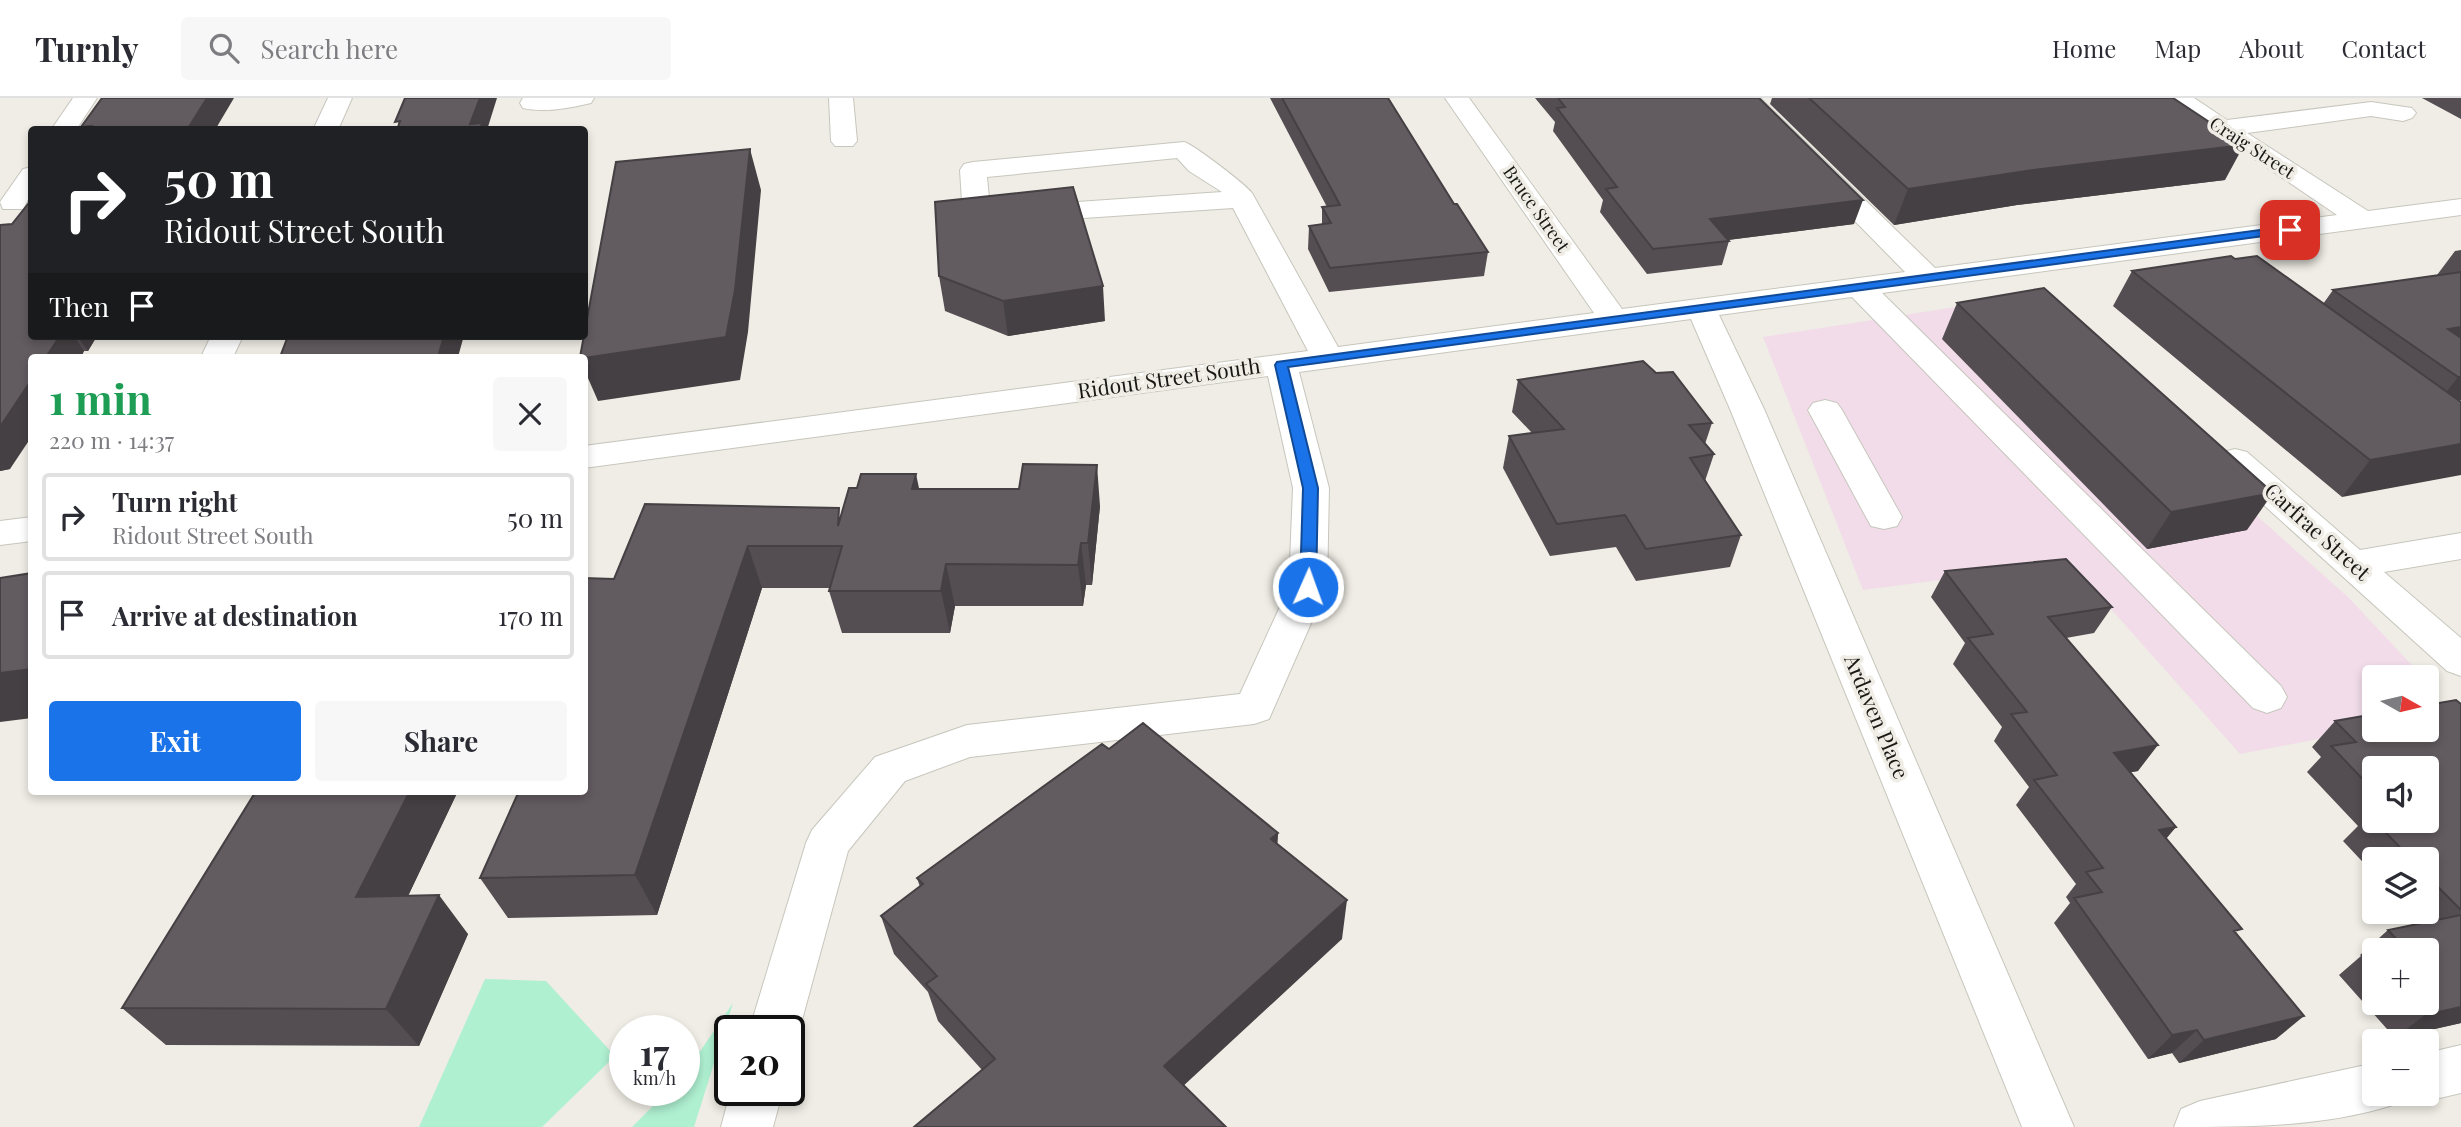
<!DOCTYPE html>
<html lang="en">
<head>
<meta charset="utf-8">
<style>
  :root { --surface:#fff; --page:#f7f7f7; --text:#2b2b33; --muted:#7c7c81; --line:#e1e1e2; --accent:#1a73e8 }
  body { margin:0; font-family:"Playfair Display",serif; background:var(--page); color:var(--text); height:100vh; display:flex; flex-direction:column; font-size:26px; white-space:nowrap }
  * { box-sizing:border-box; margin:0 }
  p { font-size:23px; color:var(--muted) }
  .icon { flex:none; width:38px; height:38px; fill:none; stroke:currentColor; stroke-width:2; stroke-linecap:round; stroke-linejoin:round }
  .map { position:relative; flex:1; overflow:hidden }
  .details { position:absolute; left:28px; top:256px; width:560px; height:441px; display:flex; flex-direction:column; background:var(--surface); border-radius:7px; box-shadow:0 4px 10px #0003 }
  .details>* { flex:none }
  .guide { position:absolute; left:28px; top:28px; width:560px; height:214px; border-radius:7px; box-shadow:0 4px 10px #0003; background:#202124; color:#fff; overflow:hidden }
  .needle { width:46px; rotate:98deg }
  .controls { position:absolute; left:2362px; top:567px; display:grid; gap:14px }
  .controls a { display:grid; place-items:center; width:77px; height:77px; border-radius:7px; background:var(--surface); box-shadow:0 4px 10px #0003; font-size:35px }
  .speed { position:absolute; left:609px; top:917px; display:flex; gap:14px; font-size:35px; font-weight:700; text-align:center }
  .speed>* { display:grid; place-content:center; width:91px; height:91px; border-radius:50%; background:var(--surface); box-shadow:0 4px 10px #0003; line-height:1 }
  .speed small { font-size:18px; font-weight:400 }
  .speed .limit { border:4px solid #111; border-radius:10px; background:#fff; color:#111 }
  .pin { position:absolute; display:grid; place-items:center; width:60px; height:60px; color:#fff; margin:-30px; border-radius:14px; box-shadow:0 4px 10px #0006 }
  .me { position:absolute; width:77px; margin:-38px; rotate:2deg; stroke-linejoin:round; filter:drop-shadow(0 0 5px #0008) }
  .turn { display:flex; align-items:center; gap:24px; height:147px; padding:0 21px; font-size:32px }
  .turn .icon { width:91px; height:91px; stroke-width:2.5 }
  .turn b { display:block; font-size:49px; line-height:60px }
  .then { display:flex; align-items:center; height:66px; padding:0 21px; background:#0003; gap:14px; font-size:26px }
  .round { display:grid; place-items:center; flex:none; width:74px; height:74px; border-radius:7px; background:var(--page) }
  .head { display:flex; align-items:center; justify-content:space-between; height:119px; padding:0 21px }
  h1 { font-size:42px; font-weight:700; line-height:52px; color:#1e9e55 }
  .action { display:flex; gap:14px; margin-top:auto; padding:14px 21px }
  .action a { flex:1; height:80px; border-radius:7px; background:var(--accent); color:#fff; font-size:28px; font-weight:700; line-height:80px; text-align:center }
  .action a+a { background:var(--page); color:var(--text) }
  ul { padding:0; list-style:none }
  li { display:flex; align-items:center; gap:21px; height:88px; margin:0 14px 10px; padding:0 7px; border:4px solid var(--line); border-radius:7px }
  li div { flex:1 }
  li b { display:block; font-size:26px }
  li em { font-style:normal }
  header { display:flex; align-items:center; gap:42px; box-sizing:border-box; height:98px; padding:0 35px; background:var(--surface); border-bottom:2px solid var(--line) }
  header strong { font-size:33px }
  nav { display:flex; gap:38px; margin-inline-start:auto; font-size:24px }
  .search { width:490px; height:63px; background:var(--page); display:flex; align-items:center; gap:18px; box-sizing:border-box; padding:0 24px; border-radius:7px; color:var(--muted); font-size:26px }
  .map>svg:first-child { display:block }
  .commercial { fill:#f2dcea }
  .green { fill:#aff0d1 }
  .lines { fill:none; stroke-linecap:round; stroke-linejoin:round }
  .minor-casing { stroke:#c7c6bd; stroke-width:2 }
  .minor { fill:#fff; fill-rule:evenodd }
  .wall { fill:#544e53; fill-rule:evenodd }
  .shaded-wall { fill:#454043 }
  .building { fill:#625b60; stroke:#454043; stroke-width:2 }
  .route { fill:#1a73e8; stroke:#114b97; stroke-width:2 }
  .labels { text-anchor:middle; stroke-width:7; stroke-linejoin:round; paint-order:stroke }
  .far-street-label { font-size:18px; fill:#191815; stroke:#efede5 }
  .street-label { font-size:21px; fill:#191815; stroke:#efede5 }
</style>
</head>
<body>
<header>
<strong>Turnly</strong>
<div class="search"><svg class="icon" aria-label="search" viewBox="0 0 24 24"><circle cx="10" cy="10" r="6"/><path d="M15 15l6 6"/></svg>Search here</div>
<nav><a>Home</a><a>Map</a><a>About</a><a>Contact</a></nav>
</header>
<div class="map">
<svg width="2461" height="1029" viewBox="0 0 2461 1029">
  <rect width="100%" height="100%" fill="#efede5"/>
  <path class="commercial" d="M 2013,200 L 2349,500 L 2423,579 L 2375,579 L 2375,630 L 2240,656 L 2070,465 L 1863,492 L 1763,239 Z"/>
  <path class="green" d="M 485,881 L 546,883 L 615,958 L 542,1029 L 419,1029 Z
    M 733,905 L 694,1029 L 632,1029 L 669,992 L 684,992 L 684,977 Z"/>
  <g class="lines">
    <g class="minor-casing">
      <path id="minor" d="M 73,0 L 97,0 L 76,32 L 51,32 Z
        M 328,0 L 352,0 L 338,32 L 313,32 Z
        M 523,0 L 594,0 L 591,5 C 571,10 543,15 523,10 L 520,5 Z
        M 829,0 L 853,0 L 857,43 L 853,48 L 835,48 L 831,43 Z
        M 1445,0 L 1469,0 L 1622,211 L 1905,174 L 1734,0 L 1760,0 L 1935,170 L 2337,117 L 2165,0 L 2194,0 L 2227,22 L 2371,4 L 2412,10 L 2416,15 L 2412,20 L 2403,23 L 2371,18 L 2247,35 L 2368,113 L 2461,101 L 2461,117 L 1882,195 L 2281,588 L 2287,599 L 2281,610 L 2267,615 L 2253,610 L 1852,199 L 1719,217 L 1764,311 L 2074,1029 L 2022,1029 L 1730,311 L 1691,221 L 1299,274 L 1329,390 L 1327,489 L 1269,621 L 1254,626 L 970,659 L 905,683 L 848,753 L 799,933 L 792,949 L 789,950 L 789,933 L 749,933 L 806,745 L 812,732 L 875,659 L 967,627 L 1240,596 L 1289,489 L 1293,390 L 1268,278 L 584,370 L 584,348 L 1308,253 L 1233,110 L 977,127 L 967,125 L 963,119 L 960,72 L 964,66 L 973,64 L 1184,44 C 1193,46 1245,86 1252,95 L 1338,249 L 1594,215 ZM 1177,60 L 1189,73 L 1222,94 L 990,110 L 987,79 Z
        M 32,69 C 32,86 32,97 23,111 L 3,111 L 0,104 L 23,71 Z
        M 211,238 L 243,238 L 233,259 L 201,259 Z
        M 1825,302 L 1837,305 L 1842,312 L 1902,419 L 1897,428 L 1884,431 L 1871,428 L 1866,419 L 1808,312 L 1813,305 Z
        M 2235,351 L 2247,354 L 2360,452 L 2461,435 L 2461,461 L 2384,474 L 2461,540 L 2461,578 L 2447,573 L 2223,370 L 2218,362 L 2223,354 Z
        M 32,419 L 32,443 L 0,447 L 0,423 Z
        M 2461,947 L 2461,995 L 2427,1003 L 2409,996 L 2427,996 L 2427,955 Z
        M 2375,965 L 2375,996 L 2398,996 L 2393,1007 C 2323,1029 2248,1029 2174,1029 L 2181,1011 L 2200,1003 Z
        M 731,992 L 783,992 L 773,1029 L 721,1029 Z"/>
    </g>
    <use href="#minor" class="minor"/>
  </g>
  <path class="wall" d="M 1270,0 L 1388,0 L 1454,106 L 1488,154 L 1484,178 L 1329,194 L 1308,151 L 1309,128 L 1322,126 L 1322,109 L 1327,109 Z
    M 1535,0 L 1759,0 L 1854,126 L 1728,142 L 1729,143 L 1722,167 L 1647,176 L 1600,114 L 1603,102 L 1553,33 L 1555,24 Z
    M 1772,0 L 2173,0 L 2225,82 L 2017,107 L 1894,127 L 1770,6 Z
    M 2422,0 L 2461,0 L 2461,21 Z
    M 12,126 L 32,238 L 97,238 L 88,253 L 84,253 L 81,259 L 32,259 L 10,371 L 0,373 L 0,127 Z
    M 2461,152 L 2461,302 L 2459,302 L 2342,399 L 2113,208 L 2132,173 L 2235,161 L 2323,206 L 2333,192 L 2437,177 L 2455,153 Z
    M 939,178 L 1105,223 L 1008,238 L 945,213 Z
    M 1957,205 L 2247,432 L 2147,451 L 1942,241 Z
    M 1656,275 L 1712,325 L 1705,346 L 1714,356 L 1705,383 L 1741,437 L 1730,469 L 1636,483 L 1616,449 L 1550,458 L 1503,370 L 1509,338 L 1532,335 L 1512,314 L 1518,282 Z
    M 919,391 L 1100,408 L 1092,487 L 1086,487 L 1083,508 L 955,508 L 950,535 L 842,535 L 829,493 L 830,490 L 762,490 L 657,817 L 508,820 L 480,780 L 614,481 L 841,419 Z
    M 1945,473 L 2112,509 L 2094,535 L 2066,540 L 2138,673 L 2131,674 L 2176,729 L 2166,740 L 2236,836 L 2276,941 L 2179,965 L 2172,955 L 2148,961 L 2054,825 L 2070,805 L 2066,799 L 2076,786 L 2016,707 L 2029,689 L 1994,643 L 2002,629 L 1953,566 L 1965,545 L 1931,499 Z
    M 2461,606 L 2461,925 L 2395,940 L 2339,877 L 2361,858 L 2360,857 L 2388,832 L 2421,825 L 2410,814 L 2427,814 L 2427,761 L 2375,761 L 2375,777 L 2343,743 L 2358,728 L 2307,674 L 2321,659 L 2312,649 L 2335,623 ZM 2375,670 L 2427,723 L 2375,723 ZM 2375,852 L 2427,905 L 2375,905 Z
    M 1109,651 L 1278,735 L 1277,746 L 1342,841 L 982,972 L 938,923 L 928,894 L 894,856 L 881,818 L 920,789 L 917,780 Z
    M 256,693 L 458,693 L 408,798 L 468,836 L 419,948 L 166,947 L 122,910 Z"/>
  <path class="shaded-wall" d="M 207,0 L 234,0 L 215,32 L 187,32 Z
    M 480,0 L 497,0 L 487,32 L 473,32 L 470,26 Z
    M 91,28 L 93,32 L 83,32 L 81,29 Z
    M 2244,47 L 2225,82 L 2017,107 L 1894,127 L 1908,91 L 2033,72 Z
    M 750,51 L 761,92 L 748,234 L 740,282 L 598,303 L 584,271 L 584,260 Z
    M 1863,102 L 1854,126 L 1704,145 L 1710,121 Z
    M 1103,188 L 1105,223 L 1008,238 L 1003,203 Z
    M 2461,229 L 2461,252 L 2448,231 Z
    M 60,238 L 74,238 L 84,253 L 81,259 L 46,259 Z
    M 77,238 L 97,238 L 88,253 Z
    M 444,238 L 462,238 L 463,241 L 458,259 L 438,259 Z
    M 2458,279 L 2461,279 L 2461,302 L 2438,305 Z
    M 32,281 L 32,338 L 10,371 L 0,373 L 0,329 Z
    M 2461,346 L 2461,377 L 2342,399 L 2370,362 Z
    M 1097,367 L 1100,408 L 1092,487 L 1088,445 Z
    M 916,376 L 925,418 L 912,391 Z
    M 2273,395 L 2247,432 L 2147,451 L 2171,414 Z
    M 1081,445 L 1086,487 L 1083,508 L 1078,467 Z
    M 748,448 L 762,490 L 657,817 L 635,777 Z
    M 946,466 L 955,508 L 950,535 L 941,493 Z
    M 32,571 L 32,620 L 0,624 L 0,575 Z
    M 2158,647 L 2138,673 L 2095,681 L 2114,655 Z
    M 410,693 L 458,693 L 389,838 L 356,799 Z
    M 2176,729 L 2155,754 L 2159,732 Z
    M 1278,735 L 1276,774 L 1271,741 Z
    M 439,797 L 468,836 L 419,948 L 386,911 Z
    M 1347,802 L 1342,841 L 1167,1003 L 1164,968 Z
    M 2461,909 L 2461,925 L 2395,940 L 2425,917 Z
    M 2304,918 L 2276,941 L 2179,965 L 2204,942 Z
    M 2197,932 L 2172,955 L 2148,961 L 2172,937 Z"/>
  <path class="building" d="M 102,0 L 207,0 L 187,32 L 87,32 L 91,28 L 81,29 Z
    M 405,0 L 480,0 L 470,26 L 482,25 L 480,32 L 397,32 L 400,23 L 395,24 Z
    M 1282,0 L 1388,0 L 1454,106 L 1457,106 L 1488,154 L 1330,170 L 1309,128 L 1331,125 L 1322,109 L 1340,107 Z
    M 1558,0 L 1759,0 L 1863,102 L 1710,121 L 1729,143 L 1653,151 L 1606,91 L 1617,89 L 1557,10 L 1565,9 Z
    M 1809,0 L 2173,0 L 2244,47 L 2033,72 L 1908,91 Z
    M 750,51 L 735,192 L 726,239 L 584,260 L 580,259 L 616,64 Z
    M 1073,89 L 1103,188 L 1003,203 L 939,178 L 935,104 Z
    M 32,101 L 32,238 L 60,238 L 46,259 L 32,259 L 32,281 L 0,329 L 0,127 L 12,126 Z
    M 2231,158 L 2235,161 L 2257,158 L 2461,304 L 2461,346 L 2370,362 L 2132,173 Z
    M 2461,174 L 2461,229 L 2448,231 L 2461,240 L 2461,279 L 2458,279 L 2333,192 Z
    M 2044,190 L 2273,395 L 2171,414 L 1957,205 Z
    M 288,238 L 444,238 L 438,259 L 280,259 Z
    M 1643,263 L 1656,275 L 1673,274 L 1712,325 L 1689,327 L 1714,356 L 1690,360 L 1741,437 L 1646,451 L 1625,417 L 1557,426 L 1509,338 L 1564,331 L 1518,282 Z
    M 1023,366 L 1097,367 L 1088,445 L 1081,445 L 1078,467 L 946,466 L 941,493 L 829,493 L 842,448 L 748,448 L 635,777 L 480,780 L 519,693 L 584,693 L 584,480 L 614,481 L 645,406 L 839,410 L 838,428 L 849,390 L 857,390 L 861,376 L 916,376 L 912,391 L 1019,391 Z
    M 2066,461 L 2112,509 L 2048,519 L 2158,647 L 2114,655 L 2176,729 L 2159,732 L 2242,831 L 2234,833 L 2304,918 L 2204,942 L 2197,932 L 2172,937 L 2074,800 L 2102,794 L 2086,774 L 2103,770 L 2034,682 L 2057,677 L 2011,616 L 2027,614 L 1968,540 L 1993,536 L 1945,473 Z
    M 32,475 L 32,571 L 0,575 L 0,480 Z
    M 2456,602 L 2461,606 L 2461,812 L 2427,778 L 2427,761 L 2411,761 L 2369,717 L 2375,716 L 2375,723 L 2427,723 L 2427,670 L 2375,670 L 2375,694 L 2331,648 L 2356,644 L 2335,623 L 2375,616 L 2375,632 L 2427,632 L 2427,607 Z
    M 1143,625 L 1278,735 L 1271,741 L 1347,802 L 1164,968 L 1226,1029 L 914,1029 L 995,961 L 926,886 L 937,878 L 881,818 L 923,786 L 917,780 L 1102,646 L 1109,651 Z
    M 256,693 L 410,693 L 356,799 L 439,797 L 386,911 L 122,910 Z
    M 2461,817 L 2461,909 L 2425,917 L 2414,905 L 2427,905 L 2427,852 L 2375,852 L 2375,861 L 2367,853 L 2400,845 L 2388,832 Z"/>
  <path class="route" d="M 2290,128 L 2296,132 L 2294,134 L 1288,269 L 1318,390 L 1316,489 L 1308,494 L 1300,489 L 1303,390 L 1275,267 L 1277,264 Z"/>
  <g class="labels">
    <g class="far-street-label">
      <text transform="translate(2252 50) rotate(33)" y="6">Craig Street</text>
      <text transform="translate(1536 111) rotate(55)" y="6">Bruce Street</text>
    </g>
    <g class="street-label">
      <text transform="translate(1169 281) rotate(-8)" y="7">Ridout Street South</text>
      <text transform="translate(2317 434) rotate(42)" y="7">Carfrae Street</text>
      <text transform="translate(1876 619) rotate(67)" y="7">Ardaven Place</text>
    </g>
  </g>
</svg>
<div class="controls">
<a><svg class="needle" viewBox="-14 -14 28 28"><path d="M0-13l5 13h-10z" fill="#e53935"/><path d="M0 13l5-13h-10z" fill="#7c7c81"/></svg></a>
<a><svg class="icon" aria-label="sound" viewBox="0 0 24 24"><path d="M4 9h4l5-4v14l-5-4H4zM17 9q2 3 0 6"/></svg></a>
<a><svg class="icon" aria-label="layers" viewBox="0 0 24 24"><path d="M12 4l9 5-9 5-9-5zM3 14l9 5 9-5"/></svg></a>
<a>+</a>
<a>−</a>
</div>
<div class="speed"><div>17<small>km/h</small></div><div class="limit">20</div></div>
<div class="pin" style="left:2290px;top:132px;background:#d93025"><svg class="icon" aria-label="arrive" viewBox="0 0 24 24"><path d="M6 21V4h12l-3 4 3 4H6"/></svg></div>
<svg class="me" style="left:1308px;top:489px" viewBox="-20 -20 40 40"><circle r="17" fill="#1a73e8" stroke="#fff" stroke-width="3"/><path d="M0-11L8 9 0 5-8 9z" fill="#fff"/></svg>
<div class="guide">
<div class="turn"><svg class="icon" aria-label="right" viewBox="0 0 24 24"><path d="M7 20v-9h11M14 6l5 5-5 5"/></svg><div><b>50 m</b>Ridout Street South</div></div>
<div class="then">Then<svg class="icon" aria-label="arrive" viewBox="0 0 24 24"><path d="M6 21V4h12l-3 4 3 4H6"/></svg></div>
</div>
<section class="details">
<div class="head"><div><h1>1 min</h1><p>220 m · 14:37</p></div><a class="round"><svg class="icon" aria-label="close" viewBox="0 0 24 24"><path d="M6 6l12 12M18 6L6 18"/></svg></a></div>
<ul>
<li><svg class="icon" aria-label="right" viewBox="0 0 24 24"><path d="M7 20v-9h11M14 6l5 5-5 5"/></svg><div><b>Turn right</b><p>Ridout Street South</p></div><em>50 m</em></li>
<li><svg class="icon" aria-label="arrive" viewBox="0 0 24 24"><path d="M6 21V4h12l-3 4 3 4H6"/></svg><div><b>Arrive at destination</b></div><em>170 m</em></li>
</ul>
<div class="action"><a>Exit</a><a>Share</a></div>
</section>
</div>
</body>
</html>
